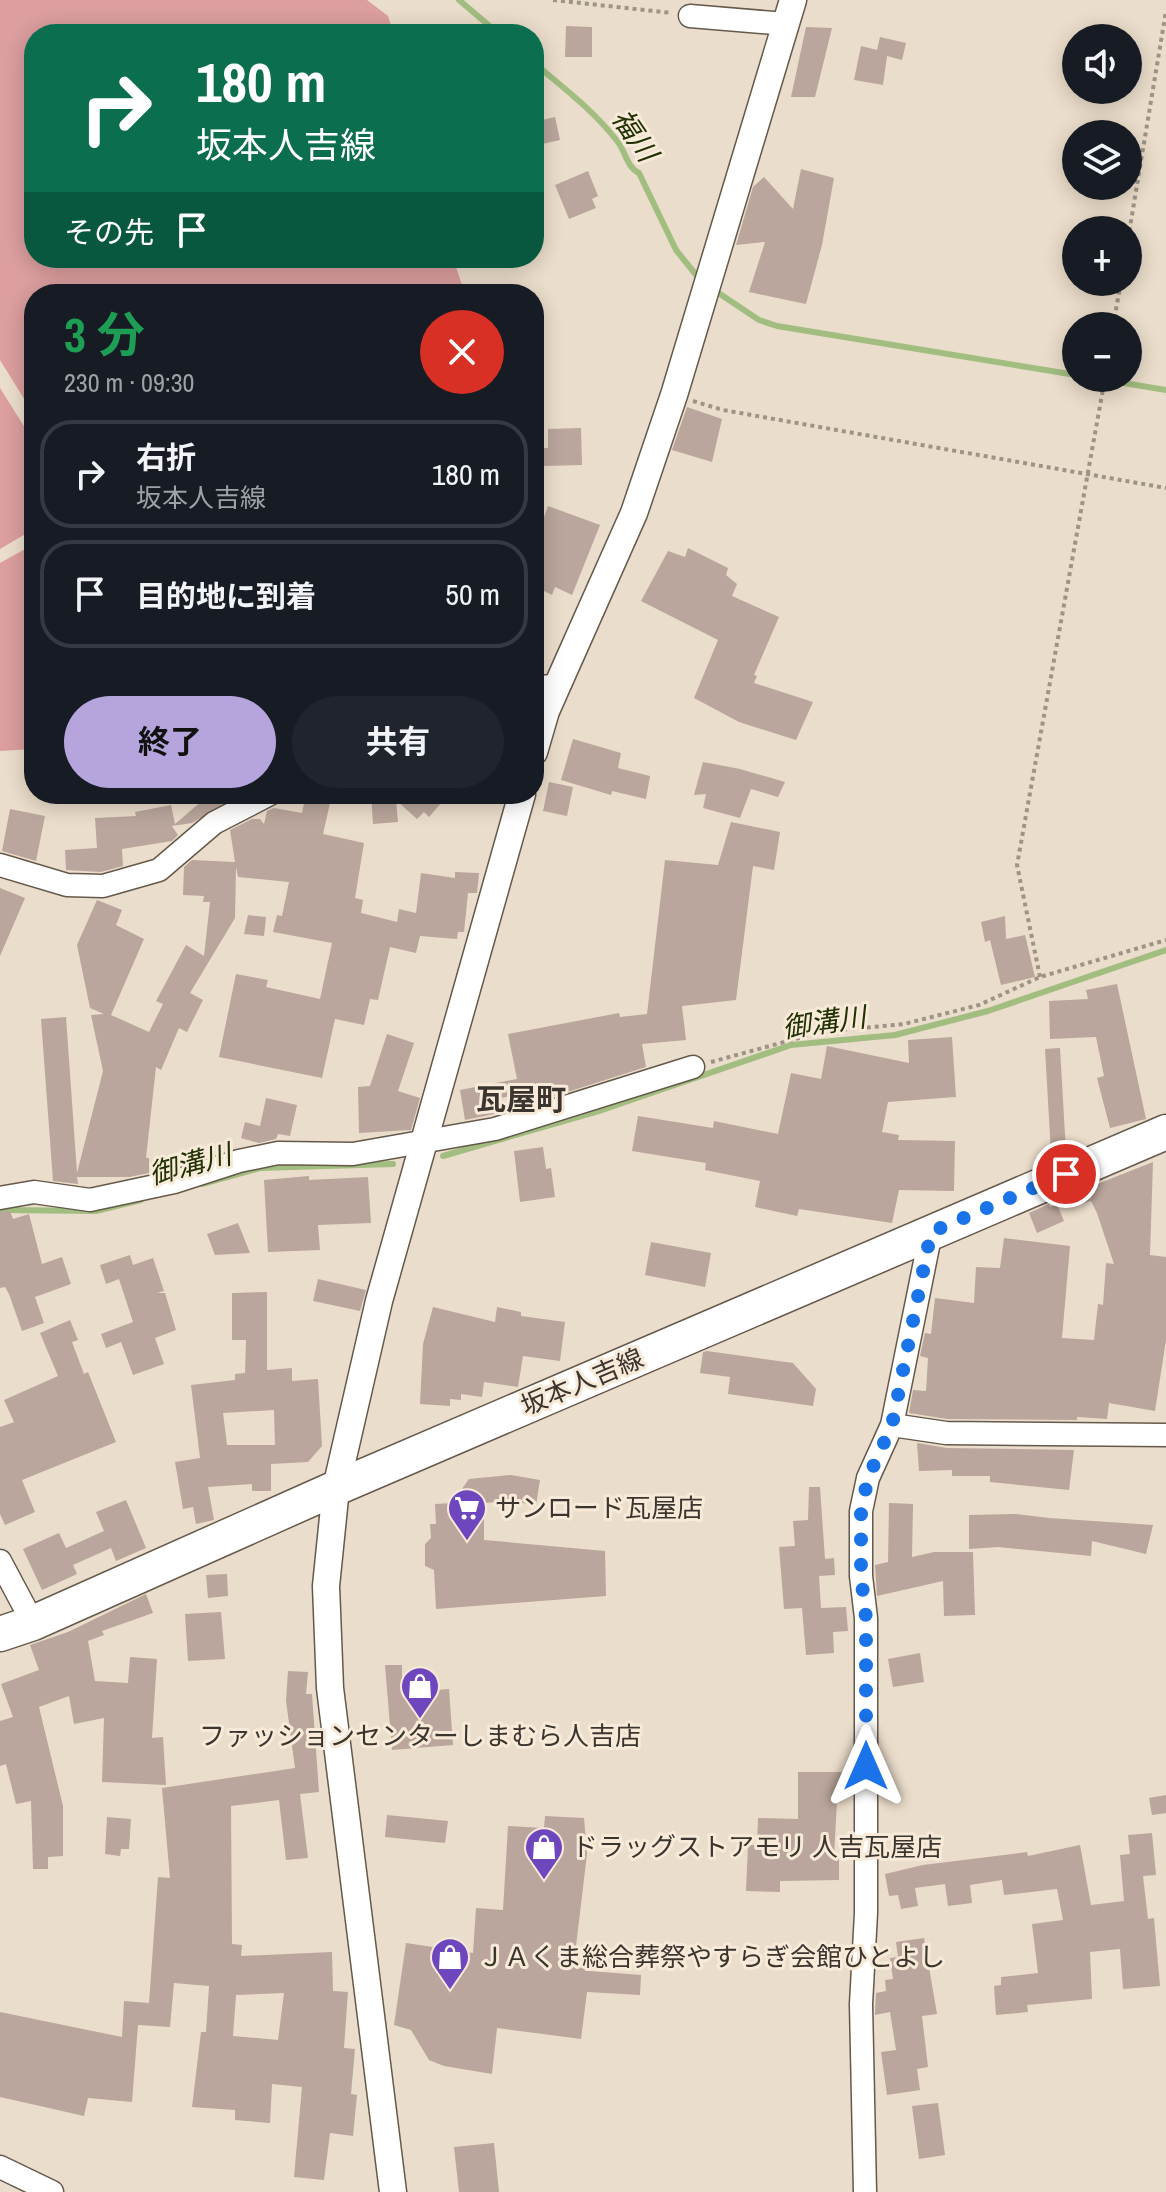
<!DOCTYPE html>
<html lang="ja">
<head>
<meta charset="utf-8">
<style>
  :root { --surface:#171b24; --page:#20242c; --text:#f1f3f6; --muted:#9ea1a6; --line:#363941; --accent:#b6a5dd }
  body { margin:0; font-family:"Archivo Narrow","Noto Sans JP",sans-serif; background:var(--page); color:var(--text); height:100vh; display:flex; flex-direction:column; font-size:30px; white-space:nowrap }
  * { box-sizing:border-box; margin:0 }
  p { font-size:26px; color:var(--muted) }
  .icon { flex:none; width:44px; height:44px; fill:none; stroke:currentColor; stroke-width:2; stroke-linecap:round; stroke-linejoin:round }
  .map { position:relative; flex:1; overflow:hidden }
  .panel { position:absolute; left:24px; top:284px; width:520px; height:520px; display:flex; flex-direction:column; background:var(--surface); border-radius:32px; box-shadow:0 4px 20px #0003 }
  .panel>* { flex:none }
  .guide { position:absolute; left:24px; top:24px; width:520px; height:244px; border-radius:32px; box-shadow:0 4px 20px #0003; background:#0b6e4f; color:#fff; overflow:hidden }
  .fabs { position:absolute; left:1062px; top:24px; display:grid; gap:16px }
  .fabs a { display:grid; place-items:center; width:80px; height:80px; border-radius:50%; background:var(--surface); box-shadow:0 4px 20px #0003; font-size:40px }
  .pin { position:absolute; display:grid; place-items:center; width:68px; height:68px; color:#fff; margin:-34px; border:4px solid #fff; border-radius:50%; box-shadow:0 2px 8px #0007 }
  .me { position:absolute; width:88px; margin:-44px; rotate:0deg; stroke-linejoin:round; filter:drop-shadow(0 0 6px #0008) }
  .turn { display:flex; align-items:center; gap:28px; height:168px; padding:0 40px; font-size:36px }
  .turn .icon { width:104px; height:104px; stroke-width:2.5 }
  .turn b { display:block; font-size:56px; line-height:68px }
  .then { display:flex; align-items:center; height:76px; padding:0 40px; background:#0003; gap:16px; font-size:30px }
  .round { display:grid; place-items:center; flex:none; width:84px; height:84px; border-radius:42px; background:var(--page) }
  .summary { display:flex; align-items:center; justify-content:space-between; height:136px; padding:0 40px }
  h1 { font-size:48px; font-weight:700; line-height:60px; color:#1e9e55 }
  .cta { display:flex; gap:16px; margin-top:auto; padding:16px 40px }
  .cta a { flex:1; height:92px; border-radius:48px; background:var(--accent); color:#111; font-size:32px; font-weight:700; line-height:92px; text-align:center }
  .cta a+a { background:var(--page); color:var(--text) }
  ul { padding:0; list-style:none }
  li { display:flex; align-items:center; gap:24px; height:108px; margin:0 16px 12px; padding:0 24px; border:4px solid var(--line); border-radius:32px }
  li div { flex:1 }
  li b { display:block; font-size:30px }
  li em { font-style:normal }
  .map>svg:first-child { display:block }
  .green { fill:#dc9e9f }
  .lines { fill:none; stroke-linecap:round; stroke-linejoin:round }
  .stream { stroke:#a1bd80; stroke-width:6 }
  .building { fill:#baa69c; fill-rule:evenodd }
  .minor-casing { stroke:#65594a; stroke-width:25 }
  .tertiary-casing { stroke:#65594a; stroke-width:29 }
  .primary-casing { stroke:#65594a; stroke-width:37 }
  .path { stroke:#9e9387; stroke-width:4; stroke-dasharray:4 4; stroke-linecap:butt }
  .minor { stroke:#fff; stroke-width:22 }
  .tertiary { stroke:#fff; stroke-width:26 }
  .primary { stroke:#fff; stroke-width:34 }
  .route { stroke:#1a73e8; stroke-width:14; stroke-dasharray:0 25.2 }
  .labels { text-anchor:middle; stroke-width:6; stroke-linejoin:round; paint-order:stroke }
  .street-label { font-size:26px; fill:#3b352f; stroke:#f8ead8 }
  .poi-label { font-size:26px; fill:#3b352f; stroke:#f8ead8; text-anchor:start }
  .water-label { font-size:28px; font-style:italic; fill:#203103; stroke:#f8ead8 }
  .quarter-label { font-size:30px; font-weight:bold; fill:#3b352f; stroke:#f8ead8 }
</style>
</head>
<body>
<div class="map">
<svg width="1166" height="2192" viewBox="0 0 1166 2192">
  <rect width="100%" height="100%" fill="#ebddcb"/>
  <path class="green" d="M 0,0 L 367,0 L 388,16 L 394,34 L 34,34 L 34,258 L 453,258 L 465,294 L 34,294 L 34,415 L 0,360 Z
    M 0,388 L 34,442 L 34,529 L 0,549 Z
    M 34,544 L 34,749 L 0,751 L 0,563 Z"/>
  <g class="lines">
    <path class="stream" d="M 459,0 L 499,34
      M 534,63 C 564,88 594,111 618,142 C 626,153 627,167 639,173 L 676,250 L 701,281
      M 714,290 L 759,320 L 777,326 L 1076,375
      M 1094,378 L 1166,390
      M 443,1156 L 602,1110 L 791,1045 L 895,1035 L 988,1011 L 1166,950
      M 202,1184 L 260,1168 L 393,1164
      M 0,1210 L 96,1211 L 141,1200"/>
  </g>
  <path class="building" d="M 566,26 L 592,27 L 592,57 L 565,57 Z
    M 806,27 L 832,28 L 815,97 L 791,97 Z
    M 880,37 L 906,43 L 902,60 L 887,56 L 883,85 L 854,80 L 861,46 L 877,50 Z
    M 555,117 L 560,140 L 538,145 L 534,122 Z
    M 801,169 L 834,178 L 822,245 L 806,304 L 749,292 L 765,242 L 736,245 L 753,187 L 764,177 L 793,209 Z
    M 588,171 L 598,196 L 592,199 L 596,208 L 569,219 L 555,185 Z
    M 687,407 L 722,419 L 712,462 L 672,450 Z
    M 581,428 L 582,465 L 543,466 L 543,448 L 548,448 L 548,429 Z
    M 548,506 L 600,525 L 572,595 L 555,587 L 552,595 L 534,586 L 543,563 L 534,560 L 534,545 Z
    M 688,548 L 728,568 L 726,575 L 737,584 L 732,596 L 779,617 L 754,675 L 757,676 L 754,683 L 813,702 L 796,740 L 739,722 L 694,698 L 718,640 L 641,601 L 668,551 L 685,557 Z
    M 573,739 L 621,753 L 618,768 L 650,776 L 646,799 L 612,791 L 611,795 L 561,780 Z
    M 703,762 L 740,769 L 785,782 L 778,797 L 751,789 L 740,818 L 703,808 L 706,794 L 694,795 Z
    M 549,782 L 573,787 L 567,816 L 543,811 Z
    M 210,794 L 240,794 L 192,823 L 172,826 L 178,835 L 172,841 L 122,849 L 123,866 L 101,872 L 66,870 L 65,850 L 97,848 L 95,818 L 136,816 L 135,812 L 171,805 L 175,824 Z
    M 306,794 L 332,794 L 323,834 L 364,843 L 355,898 L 363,900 L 361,913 L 397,922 L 399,909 L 416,913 L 421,873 L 455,878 L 455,872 L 479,873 L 477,893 L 468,893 L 464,932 L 458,932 L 457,939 L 420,936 L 416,953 L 390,947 L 378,1000 L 370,999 L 364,1025 L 335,1019 L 322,1078 L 219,1057 L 236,974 L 268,980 L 266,987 L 320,999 L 332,943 L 273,932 L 277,915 L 282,916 L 289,882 L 238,877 L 236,867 L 235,918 L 190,993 L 203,1000 L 187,1032 L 179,1028 L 161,1070 L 156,1067 L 146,1158 L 149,1158 L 149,1173 L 129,1177 L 77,1177 L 78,1184 L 53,1181 L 41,1019 L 66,1017 L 77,1173 L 103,1071 L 91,1015 L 104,1014 L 90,1008 L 77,945 L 97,900 L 122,910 L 116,925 L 144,939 L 111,1015 L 149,1032 L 163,1004 L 156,1001 L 186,945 L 204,956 L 210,902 L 203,902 L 204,896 L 183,895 L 184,867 L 192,860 L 235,862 L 230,830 L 252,819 L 260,819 L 264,824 L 267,811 L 274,808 L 302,813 Z
    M 371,794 L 449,794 L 429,817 L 424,812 L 417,819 L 396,800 L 398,822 L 373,824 Z
    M 10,809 L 45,816 L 36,861 L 2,851 Z
    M 731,822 L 780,832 L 774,870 L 753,866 L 736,1000 L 682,1006 L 686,1040 L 642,1044 L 646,1067 L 536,1102 L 534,1091 L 501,1098 L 504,1112 L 465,1120 L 460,1090 L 517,1079 L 508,1034 L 619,1013 L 620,1017 L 647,1014 L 665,860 L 718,865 Z
    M 0,888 L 25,898 L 0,956 Z
    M 248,915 L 266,917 L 264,936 L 244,934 Z
    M 1005,916 L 1006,939 L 1025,935 L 1035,977 L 1001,985 L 990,940 L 985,942 L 981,922 Z
    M 1117,984 L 1146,1119 L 1110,1128 L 1097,1078 L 1104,1076 L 1096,1037 L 1050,1039 L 1049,1001 L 1088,999 L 1086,990 Z
    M 387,1034 L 414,1043 L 398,1091 L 420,1098 L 411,1130 L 359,1133 L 358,1087 L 370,1086 Z
    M 952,1037 L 956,1097 L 888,1102 L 882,1132 L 899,1135 L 898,1140 L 955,1141 L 954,1191 L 899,1190 L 892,1223 L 799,1209 L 797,1216 L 755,1207 L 760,1181 L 705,1170 L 706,1163 L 632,1151 L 638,1116 L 713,1128 L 714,1121 L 778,1134 L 791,1073 L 821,1079 L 827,1046 L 909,1063 L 908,1040 Z
    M 1060,1048 L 1066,1152 L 1051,1153 L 1045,1049 Z
    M 266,1098 L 297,1105 L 290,1136 L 278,1134 L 276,1139 L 259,1143 L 241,1138 L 245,1122 L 260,1126 Z
    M 543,1147 L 546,1169 L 551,1168 L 555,1197 L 520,1202 L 514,1151 Z
    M 1153,1162 L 1150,1255 L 1166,1257 L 1166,1340 L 1155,1411 L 1109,1403 L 1107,1419 L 1077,1417 L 1077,1420 L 947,1419 L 909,1413 L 913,1390 L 926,1391 L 928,1358 L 920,1356 L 925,1333 L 931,1334 L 935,1298 L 974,1303 L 976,1267 L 1000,1268 L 1004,1238 L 1070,1246 L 1062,1338 L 1094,1340 L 1098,1304 L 1103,1305 L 1106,1263 L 1114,1264 L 1097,1213 L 1091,1201 L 1081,1204 L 1077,1192 Z
    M 309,1176 L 309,1180 L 368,1177 L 371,1223 L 318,1225 L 320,1250 L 268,1252 L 264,1180 Z
    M 1049,1204 L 1050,1207 L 1057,1204 L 1064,1221 L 1037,1233 L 1029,1213 Z
    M 10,1211 L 13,1219 L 29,1214 L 42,1264 L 62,1257 L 71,1284 L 35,1297 L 44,1323 L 22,1331 L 9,1294 L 5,1287 L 0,1288 L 0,1212 Z
    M 238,1223 L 250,1253 L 215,1255 L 207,1234 Z
    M 651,1242 L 711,1253 L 705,1287 L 645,1275 Z
    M 130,1255 L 133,1265 L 153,1258 L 164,1291 L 157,1293 L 165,1293 L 176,1330 L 155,1338 L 164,1364 L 133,1375 L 121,1342 L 106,1348 L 101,1334 L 133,1322 L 119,1279 L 106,1284 L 100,1265 Z
    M 318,1279 L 366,1290 L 360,1311 L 313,1301 Z
    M 267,1292 L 267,1370 L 292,1368 L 292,1381 L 318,1379 L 322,1446 L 308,1462 L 271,1464 L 271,1491 L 252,1491 L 252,1484 L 208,1487 L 214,1520 L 196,1524 L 193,1507 L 183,1509 L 175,1462 L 200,1458 L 191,1385 L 235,1380 L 235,1374 L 245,1373 L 246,1340 L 232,1340 L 232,1293 ZM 274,1410 L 275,1445 L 227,1445 L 223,1413 Z
    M 433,1307 L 495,1322 L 497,1307 L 521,1312 L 521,1316 L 565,1322 L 560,1361 L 523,1356 L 518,1387 L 484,1382 L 482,1397 L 461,1394 L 461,1400 L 450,1399 L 450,1406 L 420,1404 L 423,1344 Z
    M 70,1320 L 78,1340 L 72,1342 L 84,1374 L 88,1372 L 116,1442 L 22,1480 L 35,1512 L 5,1525 L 0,1514 L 0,1427 L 14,1422 L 4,1400 L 58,1376 L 40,1333 Z
    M 707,1351 L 793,1363 L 816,1389 L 813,1406 L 728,1394 L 730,1377 L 700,1373 L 703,1352 Z
    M 917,1443 L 947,1448 L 1074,1450 L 1069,1490 L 990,1482 L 990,1476 L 952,1476 L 952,1470 L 919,1471 Z
    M 511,1475 L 540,1480 L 536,1505 L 509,1501 L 484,1503 L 484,1540 L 605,1551 L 606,1596 L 436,1609 L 434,1570 L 425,1566 L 425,1544 L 431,1538 L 430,1524 L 436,1524 L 435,1504 L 452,1503 L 469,1479 Z
    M 809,1487 L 820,1487 L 825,1559 L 834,1558 L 835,1575 L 819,1576 L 821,1608 L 846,1607 L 848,1631 L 833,1632 L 834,1653 L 806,1655 L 802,1608 L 784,1609 L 779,1547 L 795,1546 L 793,1521 L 808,1520 Z
    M 126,1500 L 146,1548 L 116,1561 L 111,1548 L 73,1565 L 77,1574 L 42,1590 L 23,1549 L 59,1533 L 66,1548 L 104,1531 L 96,1512 Z
    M 889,1503 L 913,1504 L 912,1557 L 934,1552 L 973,1552 L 975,1615 L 944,1616 L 943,1581 L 877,1596 L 875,1565 L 888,1562 Z
    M 1015,1514 L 1049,1518 L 1153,1525 L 1146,1554 L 1092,1541 L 1091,1556 L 998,1547 L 969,1549 L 969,1515 Z
    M 227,1574 L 228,1596 L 208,1598 L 206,1575 Z
    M 146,1594 L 153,1613 L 102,1631 L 104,1635 L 88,1641 L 95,1681 L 128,1683 L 130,1657 L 157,1659 L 152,1738 L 163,1737 L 166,1785 L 102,1782 L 104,1718 L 74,1724 L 69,1696 L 39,1707 L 63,1806 L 63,1856 L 48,1857 L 48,1869 L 33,1869 L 31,1801 L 16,1804 L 6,1764 L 0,1766 L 0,1721 L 13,1717 L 1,1684 L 39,1670 L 30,1645 L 68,1632 Z
    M 221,1612 L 225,1659 L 188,1661 L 185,1614 Z
    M 920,1653 L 924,1682 L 893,1687 L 888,1659 Z
    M 385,1665 L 402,1665 L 402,1693 L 449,1689 L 453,1745 L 392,1750 Z
    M 288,1671 L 308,1672 L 306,1694 L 312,1694 L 319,1792 L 300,1794 L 308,1858 L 286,1860 L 279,1800 L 231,1806 L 232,1944 L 242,1945 L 241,1956 L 332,1952 L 333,1991 L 348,1992 L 344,2048 L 355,2049 L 351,2094 L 357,2095 L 353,2136 L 330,2133 L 324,2180 L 294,2177 L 302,2087 L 272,2084 L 270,2123 L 235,2120 L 235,2110 L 192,2107 L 201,2032 L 206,2032 L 209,1986 L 174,1983 L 170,2027 L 138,2025 L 132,2102 L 88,2098 L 84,2116 L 0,2097 L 0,2012 L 122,2037 L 124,2001 L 149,2003 L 158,1877 L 170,1878 L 162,1788 L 295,1768 L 286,1701 ZM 284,1993 L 278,2040 L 233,2036 L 236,1995 Z
    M 798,1772 L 848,1772 L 848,1792 L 841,1792 L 841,1802 L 837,1802 L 834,1856 L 839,1856 L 839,1880 L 780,1881 L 780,1892 L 746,1891 L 748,1845 L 757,1845 L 758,1818 L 798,1819 Z
    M 1166,1795 L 1166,1813 L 1152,1815 L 1149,1798 Z
    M 387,1815 L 448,1821 L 445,1843 L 385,1837 Z
    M 545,1816 L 584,1818 L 587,1854 L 574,1963 L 590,1966 L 589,1971 L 641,1975 L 640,1995 L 587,1992 L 581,2039 L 497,2028 L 492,2074 L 444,2066 L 429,2060 L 411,2030 L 394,2025 L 406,1943 L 473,1953 L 476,1908 L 503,1910 L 508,1826 L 544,1828 Z
    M 107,1817 L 131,1819 L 129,1849 L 121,1849 L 120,1856 L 105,1854 Z
    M 1152,1833 L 1156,1875 L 1143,1876 L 1148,1919 L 1154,1918 L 1160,1986 L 1123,1989 L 1120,1949 L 1090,1952 L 1092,1999 L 1027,2005 L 1028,2012 L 996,2015 L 994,1986 L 1001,1985 L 1001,1977 L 1038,1973 L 1032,1924 L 1063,1920 L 1057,1889 L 1004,1895 L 1002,1880 L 970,1885 L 972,1903 L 948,1906 L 945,1884 L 915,1888 L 918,1906 L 901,1909 L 898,1895 L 889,1896 L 885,1874 L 923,1865 L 1027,1852 L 1028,1856 L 1080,1845 L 1091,1905 L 1124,1901 L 1120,1855 L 1130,1854 L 1128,1835 Z
    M 924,1938 L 937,2014 L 922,2016 L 928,2067 L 917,2069 L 920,2090 L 887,2095 L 881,2052 L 896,2050 L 890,2012 L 875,2015 L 876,1993 L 886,1991 L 885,1980 L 893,1979 L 890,1958 L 898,1957 L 896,1942 Z
    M 938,2103 L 945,2155 L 919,2159 L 912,2106 Z
    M 494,2143 L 499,2192 L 459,2192 L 454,2147 Z"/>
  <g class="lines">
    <g class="minor-casing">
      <path id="minor" d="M 690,16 L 786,24
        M 534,687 L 557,686
        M 0,865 L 67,885 L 103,886 L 159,870 L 214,823 L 270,794
        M 0,1198 L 34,1192 L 90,1200 L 174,1182 L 239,1161 L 278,1153 L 353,1154 L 495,1129 L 693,1067
        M 892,1425 L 946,1433 L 1166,1435
        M 0,1561 L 33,1623
        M 0,2167 L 52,2192
        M 865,2192 L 861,2004 L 866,1913 L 866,1618 L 861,1576 L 861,1511 L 868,1478 L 892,1425 L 931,1232"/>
    </g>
    <g class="tertiary-casing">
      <path id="tertiary" d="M 534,752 L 546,711 L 634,513 L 674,395 L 793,0
        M 393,2192 L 330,1688 L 326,1586 L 336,1488 L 379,1301 L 522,794"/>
    </g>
    <g class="primary-casing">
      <path id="primary" d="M 0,1634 L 33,1623 L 336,1488 L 1166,1132"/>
    </g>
    <path class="path" d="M 553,0 L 672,13
      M 1128,239 L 1166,11
      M 1113,326 L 1121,282
      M 693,401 L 723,410 L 1166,488
      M 1040,977 L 1017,865 L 1105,378
      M 711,1062 L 821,1032 L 904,1024 L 979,1005 L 1040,977 L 1166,940"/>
    <use href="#minor" class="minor"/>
    <use href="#tertiary" class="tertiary"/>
    <use href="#primary" class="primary"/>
  </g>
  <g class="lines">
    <path class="route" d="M 866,1766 L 866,1618 L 861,1576 L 861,1511 L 868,1478 L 892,1425 L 931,1232 L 1066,1174"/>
  </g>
  <defs>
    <g id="supermarket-pin" transform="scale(2)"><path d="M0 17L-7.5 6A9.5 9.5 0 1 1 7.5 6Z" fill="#6e46be" stroke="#f8ead8"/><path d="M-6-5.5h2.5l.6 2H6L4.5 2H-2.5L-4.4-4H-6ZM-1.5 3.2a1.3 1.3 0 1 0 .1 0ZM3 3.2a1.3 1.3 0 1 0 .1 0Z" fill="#fff"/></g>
    <g id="shop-pin" transform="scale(2)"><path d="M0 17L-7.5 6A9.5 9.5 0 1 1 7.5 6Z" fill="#6e46be" stroke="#f8ead8"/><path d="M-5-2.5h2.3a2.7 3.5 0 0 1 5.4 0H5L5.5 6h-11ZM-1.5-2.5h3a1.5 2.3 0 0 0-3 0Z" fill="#fff"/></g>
  </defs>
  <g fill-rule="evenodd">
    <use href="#supermarket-pin" x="467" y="1508"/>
    <use href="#shop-pin" x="420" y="1686"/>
    <use href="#shop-pin" x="544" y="1847"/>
    <use href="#shop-pin" x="450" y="1957"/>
  </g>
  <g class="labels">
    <g class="street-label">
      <text transform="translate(582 1382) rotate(-23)" y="9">坂本人吉線</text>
    </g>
    <g class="poi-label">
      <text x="495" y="1517">サンロード瓦屋店</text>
      <text x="420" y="1745" text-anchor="middle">ファッションセンターしまむら人吉店</text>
      <text x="572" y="1856">ドラッグストアモリ 人吉瓦屋店</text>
      <text x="478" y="1966">ＪＡくま総合葬祭やすらぎ会館ひとよし</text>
    </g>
    <g class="water-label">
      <text transform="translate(635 135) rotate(56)" y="10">福川</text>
      <text transform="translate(824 1022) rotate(-8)" y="10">御溝川</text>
      <text transform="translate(190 1164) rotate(-15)" y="10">御溝川</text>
    </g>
    <g class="quarter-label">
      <text x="521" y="1110">瓦屋町</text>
    </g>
  </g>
</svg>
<div class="fabs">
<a><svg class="icon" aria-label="sound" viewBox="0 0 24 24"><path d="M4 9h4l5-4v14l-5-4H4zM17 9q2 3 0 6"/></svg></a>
<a><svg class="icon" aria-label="layers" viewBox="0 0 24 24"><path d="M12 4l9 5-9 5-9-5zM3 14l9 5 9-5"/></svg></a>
<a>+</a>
<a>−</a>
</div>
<div class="pin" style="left:1066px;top:1174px;background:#d93025"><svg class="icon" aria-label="arrive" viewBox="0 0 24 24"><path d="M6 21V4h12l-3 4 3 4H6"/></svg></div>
<svg class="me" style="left:866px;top:1766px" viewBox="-20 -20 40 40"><path d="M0-17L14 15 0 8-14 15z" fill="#1a73e8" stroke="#fff" stroke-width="4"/></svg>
<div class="guide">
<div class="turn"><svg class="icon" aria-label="right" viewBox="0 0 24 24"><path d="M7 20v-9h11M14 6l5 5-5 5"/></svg><div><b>180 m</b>坂本人吉線</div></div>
<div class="then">その先<svg class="icon" aria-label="arrive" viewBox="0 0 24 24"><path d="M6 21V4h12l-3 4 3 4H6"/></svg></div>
</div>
<section class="panel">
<div class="summary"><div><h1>3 分</h1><p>230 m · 09:30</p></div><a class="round" style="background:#d93025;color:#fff"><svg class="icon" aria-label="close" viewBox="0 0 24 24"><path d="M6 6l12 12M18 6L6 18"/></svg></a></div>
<ul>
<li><svg class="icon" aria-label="right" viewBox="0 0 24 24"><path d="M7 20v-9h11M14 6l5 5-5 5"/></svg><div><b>右折</b><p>坂本人吉線</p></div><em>180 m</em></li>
<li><svg class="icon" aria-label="arrive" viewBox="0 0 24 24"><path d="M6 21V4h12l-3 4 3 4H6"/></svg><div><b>目的地に到着</b></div><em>50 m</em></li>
</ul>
<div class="cta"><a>終了</a><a>共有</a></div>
</section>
</div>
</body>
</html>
